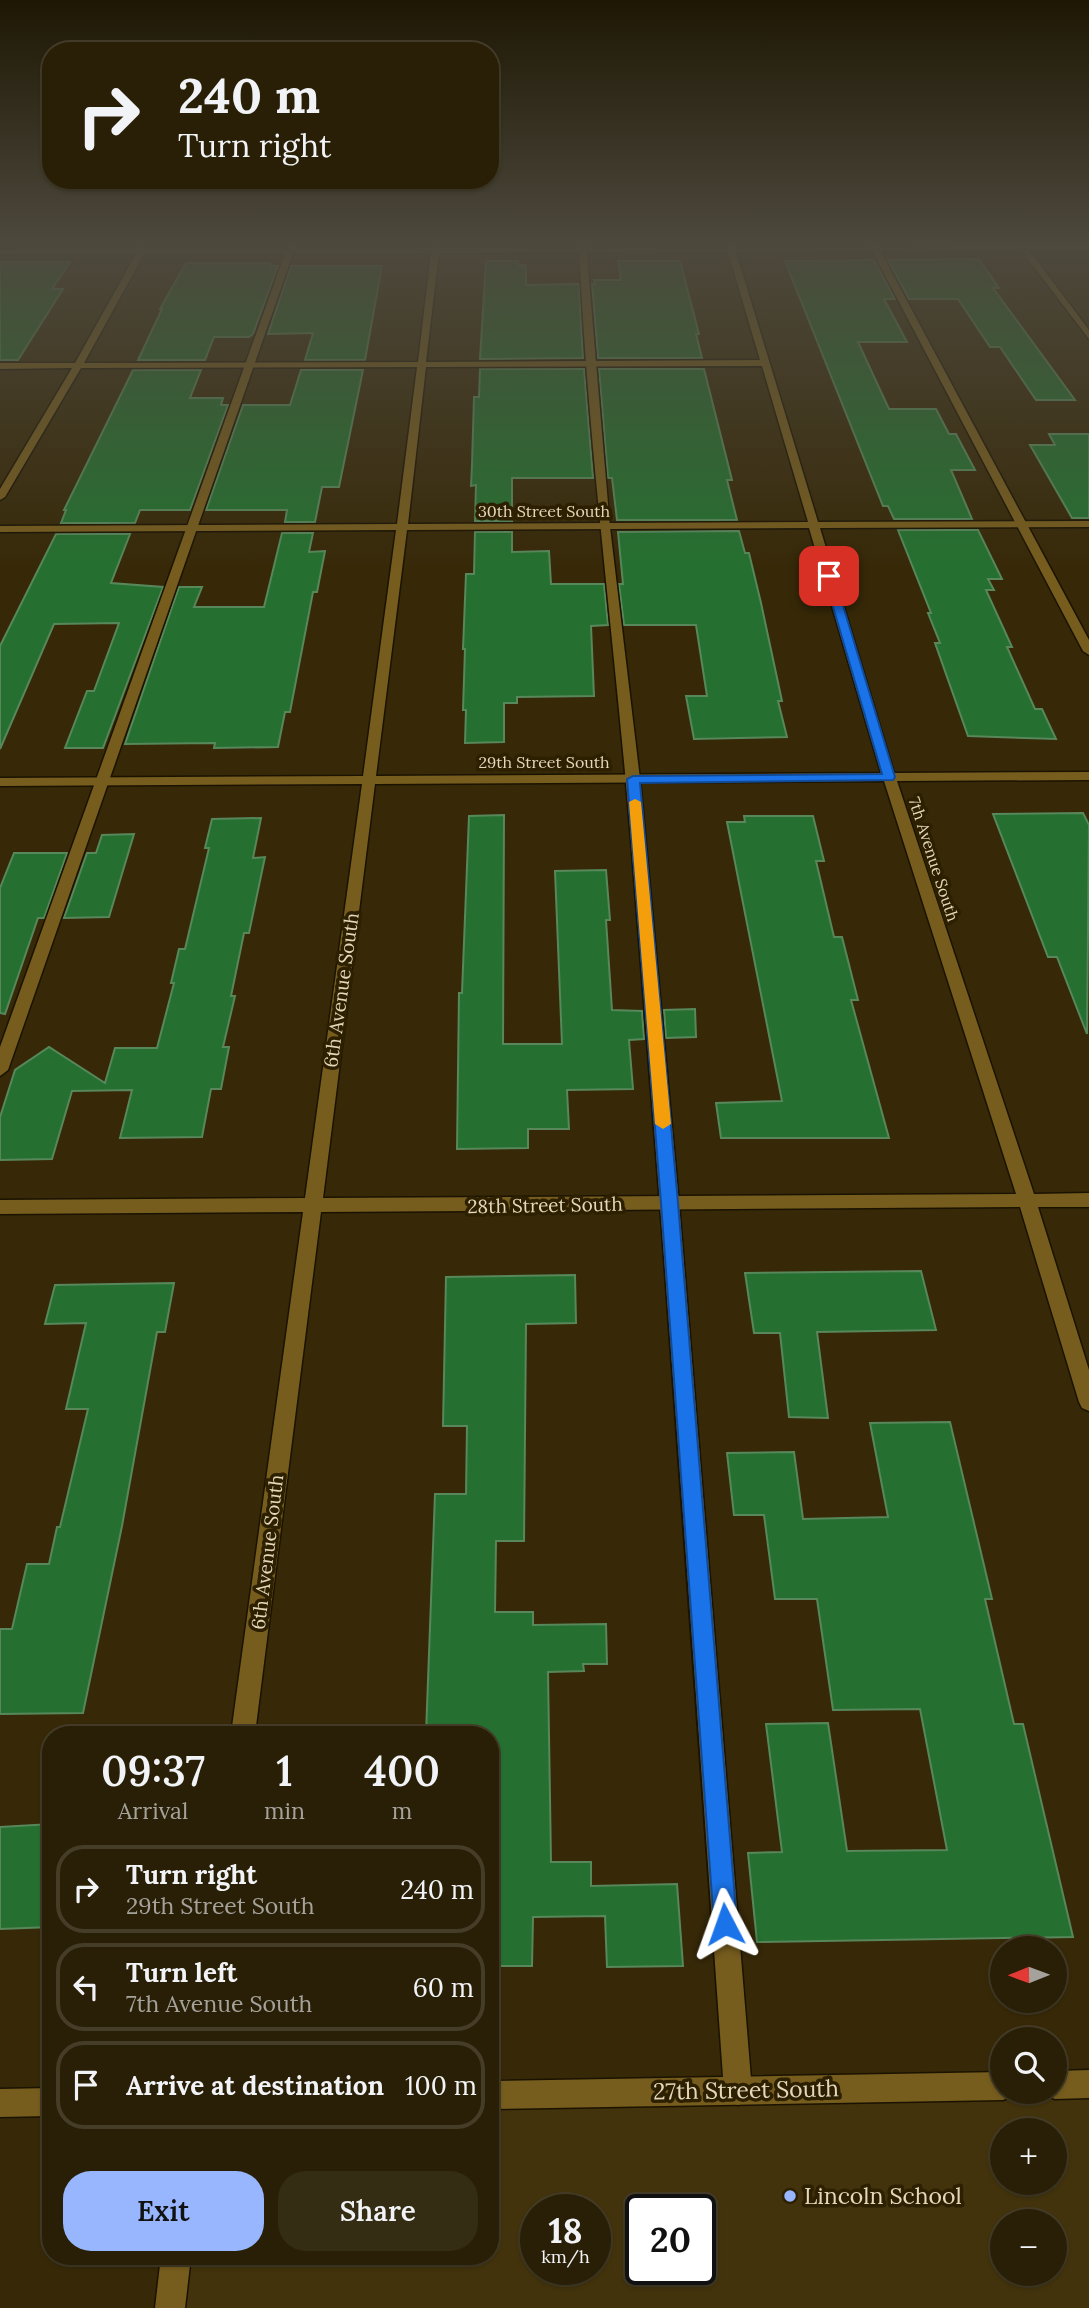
<!DOCTYPE html>
<html lang="en">
<head>
<meta charset="utf-8">
<style>
  :root { --surface:#291f06; --page:#352c14; --text:#f1f3f6; --muted:#a5a29b; --line:#453d28; --accent:#97b6fd }
  body { margin:0; font-family:Lora,serif; background:var(--page); color:var(--text); height:100vh; display:flex; flex-direction:column; font-size:26px; white-space:nowrap }
  * { box-sizing:border-box; margin:0 }
  p { font-size:23px; color:var(--muted) }
  .icon { flex:none; width:38px; height:38px; fill:none; stroke:currentColor; stroke-width:2; stroke-linecap:round; stroke-linejoin:round }
  .map { position:relative; flex:1; overflow:hidden }
  .side { position:absolute; left:42px; top:1726px; width:457px; height:539px; display:flex; flex-direction:column; background:var(--surface); border-radius:28px; box-shadow:0 2px 5px #0004,0 0 0 2px var(--line) }
  .side>* { flex:none }
  .top-card { position:absolute; left:42px; top:42px; width:457px; height:147px; border-radius:28px; box-shadow:0 2px 5px #0004,0 0 0 2px var(--line); background:#291f06; color:var(--text); overflow:hidden }
  .needle { width:46px; rotate:269deg }
  .tools { position:absolute; left:990px; top:1936px; display:grid; gap:14px }
  .tools a { display:grid; place-items:center; width:77px; height:77px; border-radius:50%; background:var(--surface); box-shadow:0 2px 5px #0004,0 0 0 2px var(--line); font-size:35px }
  .speed { position:absolute; left:520px; top:2194px; display:flex; gap:14px; font-size:35px; font-weight:700; text-align:center }
  .speed>* { display:grid; place-content:center; width:91px; height:91px; border-radius:50%; background:var(--surface); box-shadow:0 2px 5px #0004,0 0 0 2px var(--line); line-height:1 }
  .speed small { font-size:18px; font-weight:400 }
  .speed .limit { border:4px solid #111; border-radius:10px; background:#fff; color:#111 }
  .pin { position:absolute; display:grid; place-items:center; width:60px; height:60px; color:#fff; margin:-30px; border-radius:14px; box-shadow:0 4px 10px #0006 }
  .me { position:absolute; width:77px; margin:-38px; rotate:356deg; stroke-linejoin:round; filter:drop-shadow(0 0 5px #0008) }
  .turn { display:flex; align-items:center; gap:24px; height:147px; padding:0 21px; font-size:32px }
  .turn .icon { width:91px; height:91px; stroke-width:2.5 }
  .turn b { display:block; font-size:49px; line-height:60px }
  .eta { display:flex; justify-content:space-evenly; align-items:center; height:119px; text-align:center }
  .eta b { font-size:42px; font-weight:600; line-height:49px }
  .button { display:flex; gap:14px; margin-top:auto; padding:14px 21px }
  .button a { flex:1; height:80px; border-radius:28px; background:var(--accent); color:#111; font-size:28px; font-weight:600; line-height:80px; text-align:center }
  .button a+a { background:var(--page); color:var(--text) }
  ul { padding:0; list-style:none }
  li { display:flex; align-items:center; gap:21px; height:88px; margin:0 14px 10px; padding:0 7px; border:4px solid var(--line); border-radius:28px }
  li div { flex:1 }
  li b { display:block; font-size:26px }
  li em { font-style:normal }
  .map>svg:first-child { display:block }
  .built { fill:#42330c; fill-rule:evenodd }
  .building { fill:#257030; stroke:#57875a; stroke-width:2 }
  .lines { fill:none; stroke-linecap:round; stroke-linejoin:round }
  .lane-casing { stroke:#1b1302; stroke-width:3 }
  .street-casing { stroke:#1b1302; stroke-width:3 }
  .lane { fill:#765c1d; fill-rule:evenodd }
  .street { fill:#765c1d; fill-rule:evenodd }
  .route { fill:#1a73e8; stroke:#114b97; stroke-width:2 }
  .slow { fill:#f59e0b }
  .poi-dot { fill:#97b6fd; stroke:#2d2000; stroke-width:2.5 }
  .labels { text-anchor:middle; stroke-width:7; stroke-linejoin:round; paint-order:stroke }
  .far-street-label { font-size:16px; fill:#e5d7b9; stroke:#2d2000 }
  .street-label { font-size:19px; fill:#e5d7b9; stroke:#2d2000 }
  .near-street-label { font-size:23px; fill:#e5d7b9; stroke:#2d2000 }
  .near-poi-label { font-size:23px; fill:#e5d7b9; stroke:#2d2000; text-anchor:start }
</style>
</head>
<body>
<div class="map">
<svg width="1089" height="2308" viewBox="0 0 1089 2308">
  <rect width="100%" height="100%" fill="#372908"/>
  <path class="built" d="M 1089,2092 L 1089,2308 L 170,2308 L 176,2256 L 490,2256 L 490,2097 ZM 1003,2130 L 1055,2130 L 1055,2182 L 1003,2182 ZM 536,2210 L 595,2210 L 595,2270 L 536,2270 ZM 640,2210 L 700,2210 L 700,2270 L 640,2270 ZM 1003,2221 L 1055,2221 L 1055,2273 L 1003,2273 Z"/>
  <path class="building" d="M 979,259 L 999,288 L 993,288 L 1075,400 L 1036,400 L 1000,347 L 990,347 L 958,299 L 909,299 L 888,260 Z
    M 874,260 L 895,299 L 884,299 L 907,342 L 858,342 L 889,409 L 936,409 L 949,434 L 956,434 L 975,470 L 951,470 L 972,519 L 894,519 L 888,506 L 883,506 L 785,261 Z
    M 486,261 L 518,261 L 518,265 L 526,265 L 526,285 L 579,284 L 583,358 L 480,359 Z
    M 618,261 L 680,261 L 699,334 L 696,334 L 702,358 L 598,358 L 592,284 L 595,284 L 594,280 L 621,280 Z
    M 0,262 L 70,262 L 52,289 L 63,289 L 18,360 L 0,360 Z
    M 186,263 L 270,263 L 269,266 L 278,266 L 253,334 L 249,337 L 214,337 L 205,360 L 138,360 L 162,309 L 160,309 Z
    M 291,266 L 382,266 L 365,360 L 305,360 L 313,333 L 268,334 Z
    M 480,369 L 584,369 L 593,478 L 512,478 L 512,521 L 475,521 L 476,485 L 471,486 L 472,465 L 474,397 L 479,397 Z
    M 599,369 L 704,369 L 732,480 L 727,480 L 737,520 L 617,520 L 612,478 L 608,478 Z
    M 133,370 L 201,370 L 190,398 L 223,398 L 221,405 L 228,405 L 190,510 L 140,510 L 135,523 L 61,523 L 66,510 L 64,510 Z
    M 301,370 L 363,370 L 339,487 L 322,487 L 315,522 L 285,522 L 287,510 L 206,510 L 243,405 L 290,405 Z
    M 1049,434 L 1089,434 L 1089,518 L 1072,518 L 1030,445 L 1055,445 Z
    M 898,530 L 978,530 L 1002,579 L 988,579 L 994,590 L 986,590 L 1012,647 L 1007,647 L 1035,709 L 1042,709 L 1056,739 L 968,736 L 935,643 L 940,643 L 928,613 L 931,613 Z
    M 739,531 L 745,553 L 749,553 L 761,603 L 782,701 L 778,701 L 787,737 L 694,739 L 686,696 L 707,696 L 696,625 L 624,625 L 619,584 L 623,584 L 618,532 Z
    M 475,532 L 512,532 L 512,552 L 549,551 L 551,584 L 604,584 L 608,625 L 591,626 L 594,696 L 517,697 L 517,703 L 504,703 L 504,742 L 465,743 L 466,710 L 463,710 L 465,649 L 463,649 L 466,574 L 474,574 Z
    M 282,533 L 313,533 L 309,552 L 325,551 L 317,592 L 313,592 L 290,712 L 285,712 L 278,747 L 214,748 L 215,743 L 125,744 L 179,587 L 202,587 L 194,607 L 264,607 Z
    M 56,534 L 130,534 L 111,583 L 163,587 L 103,748 L 65,748 L 87,691 L 94,691 L 119,623 L 54,624 L 0,749 L 0,646 Z
    M 1083,813 L 1089,825 L 1087,1034 L 1057,957 L 1048,957 L 993,814 Z
    M 504,815 L 503,1044 L 562,1044 L 555,871 L 606,870 L 610,920 L 606,920 L 612,1010 L 642,1011 L 644,1039 L 629,1040 L 633,1089 L 567,1090 L 569,1129 L 528,1129 L 528,1148 L 457,1149 L 459,993 L 462,993 L 469,816 Z
    M 744,816 L 813,816 L 824,861 L 816,861 L 834,937 L 842,937 L 858,1000 L 851,1000 L 889,1138 L 721,1138 L 716,1103 L 782,1101 L 727,822 L 745,822 Z
    M 261,818 L 253,858 L 265,857 L 249,933 L 244,933 L 231,996 L 235,996 L 223,1047 L 229,1047 L 221,1089 L 211,1089 L 202,1137 L 120,1138 L 132,1090 L 72,1091 L 52,1159 L 0,1160 L 0,1117 L 15,1070 L 49,1047 L 105,1083 L 115,1048 L 157,1048 L 174,983 L 171,983 L 179,949 L 185,949 L 209,848 L 205,848 L 212,819 Z
    M 134,834 L 109,917 L 64,918 L 87,853 L 96,853 L 102,835 Z
    M 14,853 L 67,853 L 44,918 L 38,918 L 5,1014 L 0,1013 L 0,888 Z
    M 695,1009 L 696,1037 L 666,1038 L 664,1010 Z
    M 921,1271 L 936,1330 L 817,1332 L 828,1418 L 789,1417 L 780,1333 L 754,1333 L 745,1273 Z
    M 575,1275 L 576,1323 L 526,1324 L 524,1541 L 496,1541 L 495,1612 L 533,1612 L 533,1625 L 606,1624 L 607,1664 L 583,1664 L 584,1671 L 548,1672 L 551,1862 L 591,1862 L 591,1886 L 677,1884 L 683,1966 L 607,1967 L 605,1916 L 533,1917 L 532,1966 L 490,1966 L 490,1734 L 426,1734 L 435,1494 L 466,1494 L 467,1426 L 443,1426 L 446,1277 Z
    M 174,1283 L 165,1332 L 157,1332 L 122,1526 L 83,1713 L 0,1714 L 0,1629 L 12,1629 L 27,1564 L 49,1564 L 57,1527 L 60,1527 L 88,1409 L 66,1409 L 86,1323 L 45,1324 L 55,1285 Z
    M 950,1422 L 992,1599 L 985,1599 L 1014,1724 L 1023,1724 L 1073,1937 L 757,1942 L 748,1853 L 782,1852 L 766,1724 L 828,1723 L 847,1851 L 947,1850 L 920,1709 L 833,1710 L 817,1599 L 775,1599 L 764,1515 L 734,1515 L 727,1453 L 794,1452 L 803,1519 L 888,1517 L 870,1423 Z
    M 51,1824 L 51,1927 L 0,1929 L 0,1827 Z"/>
  <g class="lines">
    <g class="lane-casing">
      <path id="lane" d="M 288,245 L 296,245 L 8,1070 L 0,1076 L 0,1047 Z
        M 579,245 L 586,245 L 610,527 L 640,779 L 679,1203 L 752,2091 L 748,2101 L 738,2105 L 728,2101 L 724,2091 C 695,1682 667,1274 633,866 C 617,659 588,452 579,245 Z
        M 869,245 L 877,245 L 1089,640 L 1089,655 L 1083,651 Z"/>
    </g>
    <g class="street-casing">
      <path id="street" d="M 141,245 L 148,245 L 146,249 L 432,248 L 433,245 L 439,245 L 439,248 L 727,247 L 727,245 L 734,247 L 1089,246 L 1089,250 L 1029,250 L 1089,330 L 1089,339 L 1021,250 L 736,252 L 818,522 L 1089,521 L 1089,527 L 820,528 L 894,773 L 1089,772 L 1089,780 L 897,781 L 1034,1194 L 1089,1193 L 1089,1207 L 1038,1207 L 1089,1370 L 1089,1411 L 1082,1408 L 1079,1402 L 1020,1207 L 321,1212 L 255,1734 L 231,1734 L 303,1212 L 0,1214 L 0,1200 L 305,1198 L 362,784 L 0,786 L 0,778 L 363,776 L 396,530 L 0,532 L 0,526 L 397,524 L 417,367 L 81,368 L 5,497 L 0,500 L 0,489 L 72,368 L 0,369 L 0,363 L 75,363 L 136,254 L 0,254 L 0,250 L 139,249 ZM 728,252 L 760,360 L 426,362 L 439,253 ZM 431,253 L 418,362 L 84,363 L 144,254 ZM 762,366 L 808,522 L 408,524 L 426,367 ZM 809,528 L 881,773 L 376,776 L 407,530 ZM 884,781 L 1016,1194 L 323,1198 L 375,784 Z
        M 1089,2070 L 1089,2098 L 1055,2099 L 1045,2095 L 1044,2091 L 1055,2091 L 1055,2071 Z
        M 1003,2072 L 1003,2091 L 1015,2091 L 1013,2096 L 1003,2100 L 490,2109 L 490,2081 Z
        M 51,2088 L 51,2116 L 0,2117 L 0,2089 Z
        M 161,2256 L 191,2256 L 185,2308 L 155,2308 Z"/>
    </g>
    <use href="#lane" class="lane"/>
    <use href="#street" class="street"/>
  </g>
  <linearGradient id="sky" x2="0" y2="1"><stop stop-color="#1e1704"/><stop offset="0.43" stop-color="#4d493d"/><stop offset="1" stop-color="#4d493d" stop-opacity="0"/></linearGradient>
  <rect width="1089" height="568" fill="url(#sky)"/>
  <path class="route" d="M 829,573 L 834,576 L 895,777 L 893,780 L 640,783 L 678,1203 L 737,1924 L 734,1933 L 725,1936 L 717,1933 L 714,1924 L 661,1203 L 627,779 L 633,776 L 882,774 L 824,576 Z"/>
  <path class="slow" d="M 635,799 L 641,802 L 671,1124 L 663,1129 L 655,1124 L 629,802 Z"/>
  <circle class="poi-dot" cx="790" cy="2196" r="7"/>
  <g class="labels">
    <g class="far-street-label">
      <text x="544" y="517">30th Street South</text>
      <text x="544" y="768">29th Street South</text>
      <text transform="translate(934 859) rotate(72)" y="6">7th Avenue South</text>
    </g>
    <g class="street-label">
      <text transform="translate(341 990) rotate(-82)" y="7">6th Avenue South</text>
      <text transform="translate(545 1205) rotate(-1)" y="7">28th Street South</text>
      <text transform="translate(267 1552) rotate(-83)" y="7">6th Avenue South</text>
    </g>
    <g class="near-street-label">
      <text transform="translate(746 2090) rotate(-1)" y="8">27th Street South</text>
    </g>
    <g class="near-poi-label">
      <text x="804" y="2204">Lincoln School</text>
    </g>
  </g>
</svg>
<div class="tools">
<a><svg class="needle" viewBox="-14 -14 28 28"><path d="M0-13l5 13h-10z" fill="#e53935"/><path d="M0 13l5-13h-10z" fill="#a5a29b"/></svg></a>
<a><svg class="icon" aria-label="search" viewBox="0 0 24 24"><circle cx="10" cy="10" r="6"/><path d="M15 15l6 6"/></svg></a>
<a>+</a>
<a>−</a>
</div>
<div class="speed"><div>18<small>km/h</small></div><div class="limit">20</div></div>
<div class="pin" style="left:829px;top:576px;background:#d93025"><svg class="icon" aria-label="arrive" viewBox="0 0 24 24"><path d="M6 21V4h12l-3 4 3 4H6"/></svg></div>
<svg class="me" style="left:725px;top:1924px" viewBox="-20 -20 40 40"><path d="M0-17L14 15 0 8-14 15z" fill="#1a73e8" stroke="#fff" stroke-width="4"/></svg>
<div class="top-card">
<div class="turn"><svg class="icon" aria-label="right" viewBox="0 0 24 24"><path d="M7 20v-9h11M14 6l5 5-5 5"/></svg><div><b>240 m</b>Turn right</div></div>
</div>
<section class="side">
<div class="eta">
<div><b>09:37</b><p>Arrival</p></div>
<div><b>1</b><p>min</p></div>
<div><b>400</b><p>m</p></div>
</div>
<ul>
<li><svg class="icon" aria-label="right" viewBox="0 0 24 24"><path d="M7 20v-9h11M14 6l5 5-5 5"/></svg><div><b>Turn right</b><p>29th Street South</p></div><em>240 m</em></li>
<li><svg class="icon" aria-label="left" viewBox="0 0 24 24"><path d="M17 20v-9H6M10 6l-5 5 5 5"/></svg><div><b>Turn left</b><p>7th Avenue South</p></div><em>60 m</em></li>
<li><svg class="icon" aria-label="arrive" viewBox="0 0 24 24"><path d="M6 21V4h12l-3 4 3 4H6"/></svg><div><b>Arrive at destination</b></div><em>100 m</em></li>
</ul>
<div class="button"><a>Exit</a><a>Share</a></div>
</section>
</div>
</body>
</html>
